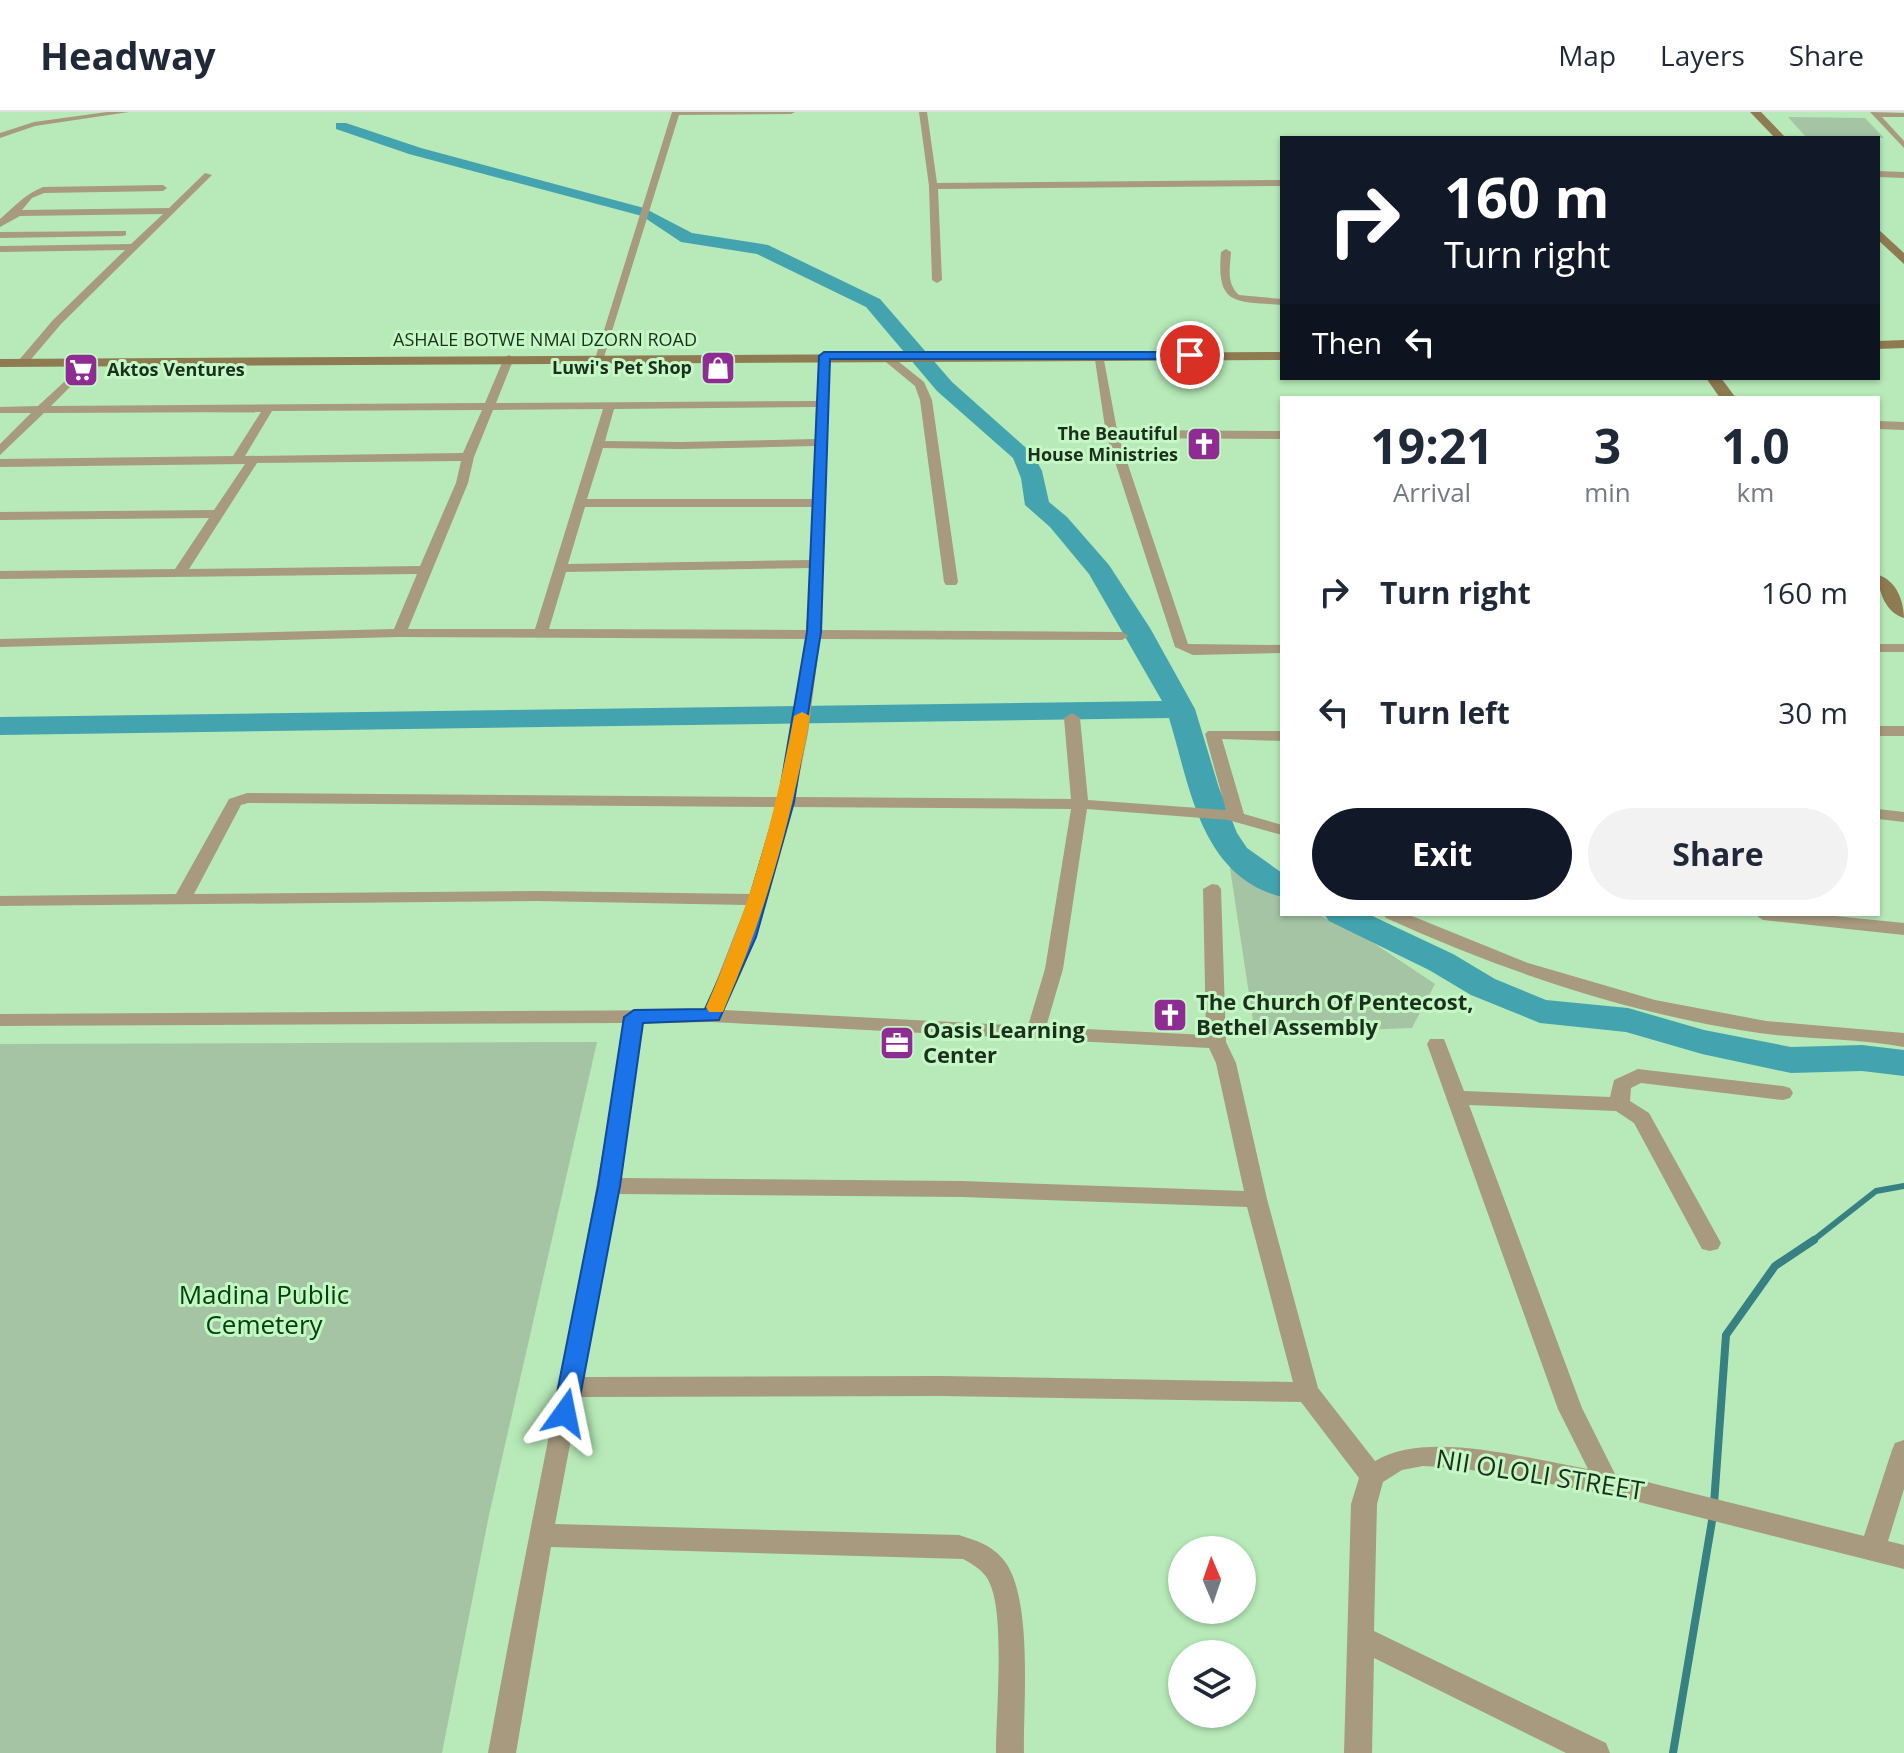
<!DOCTYPE html>
<html lang="en">
<head>
<meta charset="utf-8">
<style>
  :root { --surface:#fff; --page:#f2f2f3; --text:#1f2937; --muted:#747a83; --line:#e0e1e3; --accent:#111827 }
  body { margin:0; font-family:"Open Sans",sans-serif; background:var(--page); color:var(--text); height:100vh; display:flex; flex-direction:column; font-size:30px; white-space:nowrap }
  * { box-sizing:border-box; margin:0 }
  p { font-size:26px; color:var(--muted) }
  .icon { flex:none; width:44px; height:44px; fill:none; stroke:currentColor; stroke-width:2; stroke-linecap:round; stroke-linejoin:round }
  .map { position:relative; flex:1; overflow:hidden }
  .drawer { position:absolute; left:1280px; top:284px; width:600px; height:520px; display:flex; flex-direction:column; background:var(--surface); border-radius:0px; box-shadow:0 2px 6px #0004 }
  .drawer>* { flex:none }
  .guide { position:absolute; left:1280px; top:24px; width:600px; height:244px; border-radius:0px; box-shadow:0 2px 6px #0004; background:#111827; color:#fff; overflow:hidden }
  .needle { width:52px; rotate:358deg }
  .controls { position:absolute; left:1168px; top:1424px; display:grid; gap:16px }
  .controls a { display:grid; place-items:center; width:88px; height:88px; border-radius:50%; background:var(--surface); box-shadow:0 2px 6px #0004; font-size:40px }
  .pin { position:absolute; display:grid; place-items:center; width:68px; height:68px; color:#fff; margin:-34px; border:4px solid #fff; border-radius:50%; box-shadow:0 2px 8px #0007 }
  .me { position:absolute; width:88px; margin:-44px; rotate:12deg; stroke-linejoin:round; filter:drop-shadow(0 0 6px #0008) }
  .turn { display:flex; align-items:center; gap:28px; height:168px; padding:0 32px; font-size:36px }
  .turn .icon { width:104px; height:104px; stroke-width:2.5 }
  .turn b { display:block; font-size:56px; line-height:68px }
  .then { display:flex; align-items:center; height:76px; padding:0 32px; background:#0003; gap:16px; font-size:30px }
  .eta { display:flex; justify-content:space-evenly; align-items:center; height:136px; text-align:center }
  .eta b { font-size:48px; font-weight:700; line-height:56px }
  .button { display:flex; gap:16px; margin-top:auto; padding:16px 32px }
  .button a { flex:1; height:92px; border-radius:48px; background:var(--accent); color:#fff; font-size:32px; font-weight:700; line-height:92px; text-align:center }
  .button a+a { background:var(--page); color:var(--text) }
  ul { padding:0; list-style:none }
  li { display:flex; align-items:center; gap:24px; height:120px; padding:0 32px }
  li div { flex:1 }
  li b { display:block; font-size:30px }
  li em { font-style:normal }
  header { display:flex; align-items:center; gap:48px; box-sizing:border-box; height:112px; padding:0 40px; background:var(--surface); border-bottom:2px solid var(--line) }
  header strong { font-size:38px }
  nav { display:flex; gap:44px; margin-inline-start:auto; font-size:28px }
  .map>svg:first-child { display:block }
  .green { fill:#a4c4a4 }
  .lines { fill:none; stroke-linecap:round; stroke-linejoin:round }
  .stream-far1 { stroke:#378183; stroke-width:6 }
  .stream { stroke:#378183; stroke-width:8 }
  .river { fill:#43a4af; fill-rule:evenodd }
  .street { fill:#a79a7f; fill-rule:evenodd }
  .secondary { fill:#8e7b52; fill-rule:evenodd }
  .route { fill:#1a73e8; stroke:#114b97; stroke-width:2 }
  .slow { fill:#f59e0b }
  .labels { text-anchor:middle; stroke-width:6; stroke-linejoin:round; paint-order:stroke }
  .far-street-label { font-size:18px; fill:#1b2f1c; stroke:#c4f8c5 }
  .far-poi-label { font-size:18px; font-weight:bold; fill:#1b2f1c; stroke:#c4f8c5; text-anchor:end }
  .poi-label { font-size:22px; font-weight:bold; fill:#1b2f1c; stroke:#c4f8c5; text-anchor:start }
  .near-park-label { font-size:26px; fill:#05400f; stroke:#c4f8c5 }
  .near-street-label { font-size:26px; fill:#1b2f1c; stroke:#c4f8c5 }
</style>
</head>
<body>
<header>
<strong>Headway</strong>
<nav><a>Map</a><a>Layers</a><a>Share</a></nav>
</header>
<div class="map">
<svg width="1904" height="1641" viewBox="0 0 1904 1641">
  <rect width="100%" height="100%" fill="#b7eab8"/>
  <path class="green" d="M 1788,5 L 1865,6 L 1884,26 L 1805,24 Z
    M 1239,755 L 1282,787 L 1282,802 L 1316,802 L 1360,822 L 1435,872 L 1412,916 L 1255,922 L 1230,756 Z
    M 597,930 L 489,1403 L 442,1641 L 0,1641 L 0,932 Z"/>
  <g class="lines">
    <path class="stream-far1" d="M 1811,1130 L 1876,1079 L 1904,1074"/>
    <path class="stream" d="M 1714,1392 L 1726,1223 L 1775,1154 L 1814,1128
      M 1673,1641 L 1713,1403"/>
    <path class="river" d="M 336,11 L 346,11 L 421,36 L 644,96 L 692,121 L 768,133 L 880,187 L 952,270 L 1033,342 L 1042,359 L 1049,390 L 1067,405 L 1109,453 L 1150,516 L 1195,597 L 1219,676 L 1237,721 L 1247,736 L 1282,761 L 1282,785 C 1200,764 1190,674 1169,606 L 0,623 L 0,605 L 1162,589 L 1089,462 L 1050,415 L 1025,393 L 1021,366 L 1013,346 L 937,279 L 866,195 L 757,142 L 681,130 L 642,104 L 409,42 L 336,17 Z
      M 1324,802 L 1368,802 L 1453,842 L 1495,867 L 1546,888 L 1628,896 L 1704,918 L 1791,935 L 1862,933 L 1904,938 L 1904,964 L 1862,959 L 1791,961 L 1702,942 L 1626,920 L 1540,911 L 1471,883 L 1429,858 L 1329,809 Z"/>
    <path class="street" d="M 107,0 L 129,0 L 35,14 L 0,26 L 0,21 L 34,10 Z
      M 672,0 L 795,0 L 791,2 L 679,3 L 604,245 L 595,247 Z
      M 919,0 L 927,0 L 937,71 L 1282,68 L 1282,74 L 938,77 L 942,168 L 937,171 L 932,168 L 929,74 Z
      M 1870,0 L 1904,1 L 1904,5 L 1882,5 L 1904,29 L 1904,36 Z
      M 1878,59 L 1904,60 L 1904,66 L 1878,65 Z
      M 205,61 L 212,63 L 61,212 L 27,252 L 19,252 L 19,248 L 53,208 L 125,138 L 0,140 L 0,134 L 131,132 L 163,102 L 20,104 L 0,115 L 0,107 C 14,95 25,82 43,75 L 163,73 L 167,76 L 163,79 L 44,81 L 32,86 L 22,98 L 169,96 Z
      M 126,119 L 126,123 L 123,124 L 0,126 L 0,120 Z
      M 1226,137 L 1231,140 C 1230,156 1226,171 1239,183 L 1282,187 L 1282,193 C 1236,189 1216,195 1221,140 Z
      M 1094,241 L 1103,243 L 1117,318 L 1282,319 L 1282,327 L 1119,326 L 1188,532 L 1282,533 L 1282,541 L 1193,543 L 1175,535 L 1106,322 Z
      M 820,242 L 829,244 L 820,518 L 1122,520 L 1129,524 L 1122,528 L 820,527 L 808,621 L 795,685 L 1071,687 L 1064,606 L 1072,601 L 1080,606 L 1088,688 L 1226,698 L 1205,622 L 1208,619 L 1282,619 L 1282,629 L 1222,627 L 1244,702 L 1282,713 L 1282,723 L 1228,708 L 1087,697 L 1063,857 L 1046,915 L 1206,923 L 1203,777 L 1212,772 L 1218,773 L 1221,777 L 1226,930 L 1236,951 L 1267,1087 L 1318,1276 L 1375,1349 C 1426,1317 1529,1347 1588,1357 L 1558,1297 L 1427,932 L 1430,927 L 1444,927 L 1464,979 L 1610,985 L 1614,968 L 1638,957 L 1783,974 L 1790,976 L 1793,981 L 1790,986 L 1783,988 L 1641,971 L 1631,976 L 1630,989 L 1649,1001 L 1721,1131 L 1718,1137 L 1710,1139 L 1702,1137 L 1634,1011 L 1616,999 L 1469,993 L 1582,1296 L 1615,1362 L 1864,1424 L 1892,1338 L 1895,1331 L 1904,1328 L 1904,1377 L 1888,1429 L 1904,1433 L 1904,1457 L 1607,1382 L 1460,1356 L 1423,1354 L 1402,1358 L 1383,1370 L 1377,1392 L 1374,1519 L 1606,1631 L 1610,1641 L 1566,1641 L 1374,1546 L 1372,1641 L 1344,1641 L 1351,1392 L 1359,1366 L 1301,1290 L 942,1284 L 579,1285 L 555,1412 L 959,1423 C 975,1428 991,1433 1002,1446 C 1034,1481 1023,1593 1024,1641 L 996,1641 C 996,1601 1005,1505 990,1472 C 986,1460 974,1453 963,1447 L 551,1435 L 516,1641 L 488,1641 C 532,1397 586,1156 624,911 L 0,914 L 0,902 L 705,898 L 746,793 L 537,789 L 0,794 L 0,784 L 176,782 L 229,687 L 247,681 L 778,685 L 792,621 L 805,527 L 399,525 L 0,535 L 0,527 L 394,517 L 417,462 L 0,467 L 0,459 L 175,457 L 209,406 L 0,408 L 0,400 L 214,398 L 245,352 L 0,355 L 0,347 L 233,344 L 261,300 L 44,301 L 0,343 L 0,332 L 31,301 L 0,301 L 0,295 L 38,294 L 89,247 L 94,250 L 93,252 L 51,294 L 485,291 L 504,246 L 509,243 L 514,246 L 496,291 L 817,289 ZM 816,295 L 815,327 L 681,330 L 605,329 L 614,297 ZM 603,297 L 535,517 L 408,517 L 468,371 L 474,345 L 493,298 ZM 482,298 L 463,341 L 245,344 L 272,299 ZM 815,334 L 814,387 L 587,387 L 603,336 L 681,337 ZM 461,349 L 456,371 L 420,454 L 189,457 L 257,351 ZM 585,395 L 813,395 L 811,448 L 568,452 ZM 811,456 L 806,518 L 549,517 L 566,460 ZM 248,691 L 776,695 L 750,782 L 537,779 L 194,782 L 241,693 ZM 792,695 L 1071,697 L 1045,857 L 1028,914 L 724,898 L 767,788 ZM 712,910 L 1209,936 L 1216,951 L 1244,1079 L 962,1069 L 621,1066 L 643,911 ZM 618,1082 L 962,1085 L 1247,1095 L 1293,1270 L 942,1264 L 583,1265 Z
      M 881,242 L 889,242 L 924,270 L 932,288 L 958,470 L 956,473 L 946,473 L 944,470 L 920,288 L 915,274 L 881,246 Z
      M 1878,309 L 1904,310 L 1904,318 L 1878,317 Z
      M 1878,532 L 1904,532 L 1904,540 L 1878,540 Z
      M 1878,614 L 1904,614 L 1904,624 L 1878,624 Z
      M 1878,697 L 1904,700 L 1904,710 L 1878,707 Z
      M 1383,802 L 1407,802 L 1528,851 L 1655,888 L 1766,909 L 1904,921 L 1904,935 C 1852,925 1798,928 1746,919 C 1621,899 1501,858 1386,806 Z
      M 1754,802 L 1815,802 L 1904,811 L 1904,823 L 1763,808 Z"/>
    <path class="secondary" d="M 1750,0 L 1761,0 L 1786,26 L 1775,26 Z
      M 1878,117 L 1904,141 L 1904,152 L 1878,128 Z
      M 1904,228 L 1904,236 L 1878,237 L 1878,229 Z
      M 1282,240 L 1282,248 L 0,255 L 0,247 Z
      M 1706,266 L 1721,266 L 1736,286 L 1720,286 Z
      M 1878,463 C 1896,468 1904,489 1904,506 C 1886,501 1878,479 1878,463 Z"/>
  </g>
  <path class="route" d="M 824,240 L 1190,240 L 1196,243 L 1190,247 L 830,247 L 821,520 L 794,690 L 756,825 L 719,908 L 643,911 L 620,1074 L 577,1301 L 573,1308 L 565,1311 L 556,1308 L 553,1301 L 598,1074 L 624,905 L 634,898 L 705,897 L 738,825 L 778,690 L 807,520 L 819,244 Z"/>
  <path class="slow" d="M 802,600 L 810,604 C 792,705 766,801 725,895 L 723,900 L 709,900 L 706,895 C 748,801 775,705 794,604 Z"/>
  <defs>
    <g id="shop-square" transform="scale(1.8)"><rect x="-9" y="-9" width="18" height="18" rx="4" fill="#8e2c94" stroke="#c4f8c5"/><path d="M-5-2.5h2.3a2.7 3.5 0 0 1 5.4 0H5L5.5 6h-11ZM-1.5-2.5h3a1.5 2.3 0 0 0-3 0Z" fill="#fff"/></g>
    <g id="supermarket-square" transform="scale(1.8)"><rect x="-9" y="-9" width="18" height="18" rx="4" fill="#8e2c94" stroke="#c4f8c5"/><path d="M-6-5.5h2.5l.6 2H6L4.5 2H-2.5L-4.4-4H-6ZM-1.5 3.2a1.3 1.3 0 1 0 .1 0ZM3 3.2a1.3 1.3 0 1 0 .1 0Z" fill="#fff"/></g>
    <g id="church-square" transform="scale(1.8)"><rect x="-9" y="-9" width="18" height="18" rx="4" fill="#8e2c94" stroke="#c4f8c5"/><path d="M-1.2-6h2.4v3.5h3.3v2.4h-3.3V6h-2.4V-.1h-3.3v-2.4h3.3Z" fill="#fff"/></g>
    <g id="office-square" transform="scale(1.8)"><rect x="-9" y="-9" width="18" height="18" rx="4" fill="#8e2c94" stroke="#c4f8c5"/><path d="M-6-3h4V-5.5h4V-3h4V5H-6ZM-1-4.5V-3h2v-1.5ZM-6 0V1H6V0Z" fill="#fff"/></g>
  </defs>
  <g fill-rule="evenodd">
    <use href="#shop-square" x="718" y="256"/>
    <use href="#supermarket-square" x="81" y="258"/>
    <use href="#church-square" x="1204" y="332"/>
    <use href="#church-square" x="1170" y="903"/>
    <use href="#office-square" x="897" y="931"/>
  </g>
  <g class="labels">
    <g class="far-street-label">
      <text x="545" y="234">ASHALE BOTWE NMAI DZORN ROAD</text>
    </g>
    <g class="far-poi-label">
      <text x="692" y="262">Luwi's Pet Shop</text>
      <text x="107" y="264" text-anchor="start">Aktos Ventures</text>
      <text x="1178" y="328">The Beautiful<tspan x="1178" dy="21">House Ministries</tspan></text>
    </g>
    <g class="poi-label">
      <text x="1196" y="898">The Church Of Pentecost,<tspan x="1196" dy="25">Bethel Assembly</tspan></text>
      <text x="923" y="926">Oasis Learning<tspan x="923" dy="25">Center</tspan></text>
    </g>
    <g class="near-park-label">
      <text x="264" y="1192">Madina Public<tspan x="264" dy="30">Cemetery</tspan></text>
    </g>
    <g class="near-street-label">
      <text transform="translate(1540 1363) rotate(9)" y="9">NII OLOLI STREET</text>
    </g>
  </g>
</svg>
<div class="controls">
<a><svg class="needle" viewBox="-14 -14 28 28"><path d="M0-13l5 13h-10z" fill="#e53935"/><path d="M0 13l5-13h-10z" fill="#747a83"/></svg></a>
<a><svg class="icon" aria-label="layers" viewBox="0 0 24 24"><path d="M12 4l9 5-9 5-9-5zM3 14l9 5 9-5"/></svg></a>
</div>
<div class="pin" style="left:1190px;top:243px;background:#d93025"><svg class="icon" aria-label="arrive" viewBox="0 0 24 24"><path d="M6 21V4h12l-3 4 3 4H6"/></svg></div>
<svg class="me" style="left:565px;top:1301px" viewBox="-20 -20 40 40"><path d="M0-17L14 15 0 8-14 15z" fill="#1a73e8" stroke="#fff" stroke-width="4"/></svg>
<div class="guide">
<div class="turn"><svg class="icon" aria-label="right" viewBox="0 0 24 24"><path d="M7 20v-9h11M14 6l5 5-5 5"/></svg><div><b>160 m</b>Turn right</div></div>
<div class="then">Then<svg class="icon" aria-label="left" viewBox="0 0 24 24"><path d="M17 20v-9H6M10 6l-5 5 5 5"/></svg></div>
</div>
<section class="drawer">
<div class="eta">
<div><b>19:21</b><p>Arrival</p></div>
<div><b>3</b><p>min</p></div>
<div><b>1.0</b><p>km</p></div>
</div>
<ul>
<li><svg class="icon" aria-label="right" viewBox="0 0 24 24"><path d="M7 20v-9h11M14 6l5 5-5 5"/></svg><div><b>Turn right</b></div><em>160 m</em></li>
<li><svg class="icon" aria-label="left" viewBox="0 0 24 24"><path d="M17 20v-9H6M10 6l-5 5 5 5"/></svg><div><b>Turn left</b></div><em>30 m</em></li>
</ul>
<div class="button"><a>Exit</a><a>Share</a></div>
</section>
</div>
</body>
</html>
